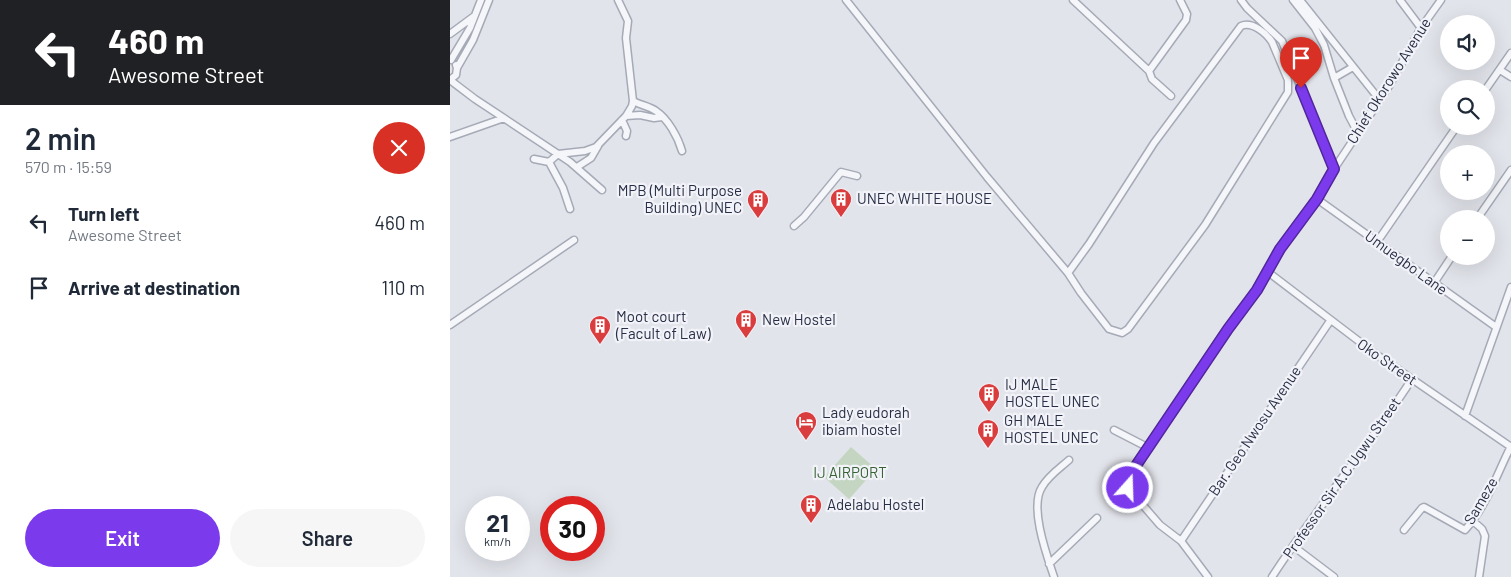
<!DOCTYPE html>
<html lang="en">
<head>
<meta charset="utf-8">
<style>
  :root { --surface:#fff; --page:#f6f6f7; --text:#1f2937; --muted:#747a83; --accent:#7c3aed }
  body { margin:0; font-family:Barlow,sans-serif; background:var(--page); color:var(--text); height:100vh; display:flex; flex-direction:column; font-size:19px; white-space:nowrap }
  * { box-sizing:border-box; margin:0 }
  p { font-size:16px; color:var(--muted) }
  .icon { flex:none; width:28px; height:28px; fill:none; stroke:currentColor; stroke-width:2; stroke-linecap:round; stroke-linejoin:round }
  .map { position:relative; flex:1; overflow:hidden }
  .sheet { display:flex; flex-direction:column; background:var(--surface); width:450px }
  .sheet>* { flex:none }
  .hud { background:#202124; color:#fff; overflow:hidden }
  .tools { position:absolute; left:990px; top:15px; display:grid; gap:10px }
  .tools a { display:grid; place-items:center; width:55px; height:55px; border-radius:50%; background:var(--surface); box-shadow:0 5px 20px #0002; font-size:25px }
  .speed { position:absolute; left:15px; top:496px; display:flex; gap:10px; font-size:25px; font-weight:700; text-align:center }
  .speed>* { display:grid; place-content:center; width:65px; height:65px; border-radius:50%; background:var(--surface); box-shadow:0 5px 20px #0002; line-height:1 }
  .speed small { font-size:12px; font-weight:400 }
  .speed .limit { border:8px solid #d22; background:#fff; color:#111 }
  .pin { position:absolute; display:grid; place-items:center; width:42px; height:42px; color:#fff; margin:-51px -21px; border-radius:50% 50% 50% 0; rotate:-45deg; box-shadow:0 0 5px #0007 }
  .pin .icon { rotate:45deg }
  .me { position:absolute; width:55px; margin:-28px; rotate:20deg; stroke-linejoin:round; filter:drop-shadow(0 0 4px #0008) }
  .turn { display:flex; align-items:center; gap:18px; height:105px; padding:0 25px; font-size:22px }
  .turn .icon { width:65px; height:65px; stroke-width:2.5 }
  .turn b { display:block; font-size:35px; line-height:42px }
  .round { display:grid; place-items:center; flex:none; width:52px; height:52px; border-radius:26px; background:var(--page) }
  .headline { display:flex; align-items:center; justify-content:space-between; height:85px; padding:0 25px }
  h1 { font-size:30px; font-weight:600; line-height:38px }
  .action { display:flex; gap:10px; margin-top:auto; padding:10px 25px }
  .action a { flex:1; height:58px; border-radius:30px; background:var(--accent); color:#fff; font-size:20px; font-weight:600; line-height:58px; text-align:center }
  .action a+a { background:var(--page); color:var(--text) }
  ul { padding:0; list-style:none }
  li { display:flex; align-items:center; gap:15px; height:65px; padding:0 25px }
  li div { flex:1 }
  li b { display:block; font-size:19px }
  li em { font-style:normal }
  main { display:flex; flex:1; min-height:0 }
  .map>svg:first-child { display:block }
  .green { fill:#c4d6c2 }
  .lines { fill:none; stroke-linecap:round; stroke-linejoin:round }
  .minor-casing { stroke:#a6aab6; stroke-width:9 }
  .minor { stroke:#f5f6f9; stroke-width:6 }
  .route-casing { stroke:#51269a; stroke-width:12 }
  .route { stroke:#7c3aed; stroke-width:9 }
  .labels { text-anchor:middle; stroke-width:4.5; stroke-linejoin:round; paint-order:stroke }
  .street-label { font-size:15px; fill:#282e45; stroke:#f2f3f8 }
  .poi-label { font-size:15px; fill:#282e45; stroke:#f2f3f8; text-anchor:start }
  .park-label { font-size:15px; fill:#366234; stroke:#f2f3f8 }
</style>
</head>
<body>
<main>
<section class="sheet">
<div class="hud">
<div class="turn"><svg class="icon" aria-label="left" viewBox="0 0 24 24"><path d="M17 20v-9H6M10 6l-5 5 5 5"/></svg><div><b>460 m</b>Awesome Street</div></div>
</div>
<div class="headline"><div><h1>2 min</h1><p>570 m · 15:59</p></div><a class="round" style="background:#d93025;color:#fff"><svg class="icon" aria-label="close" viewBox="0 0 24 24"><path d="M6 6l12 12M18 6L6 18"/></svg></a></div>
<ul>
<li><svg class="icon" aria-label="left" viewBox="0 0 24 24"><path d="M17 20v-9H6M10 6l-5 5 5 5"/></svg><div><b>Turn left</b><p>Awesome Street</p></div><em>460 m</em></li>
<li><svg class="icon" aria-label="arrive" viewBox="0 0 24 24"><path d="M6 21V4h12l-3 4 3 4H6"/></svg><div><b>Arrive at destination</b></div><em>110 m</em></li>
</ul>
<div class="action"><a>Exit</a><a>Share</a></div>
</section>
<div class="map">
<svg width="1061" height="577" viewBox="0 0 1061 577">
  <rect width="100%" height="100%" fill="#e2e4eb"/>
  <path class="green" d="M 401,447 L 426,469 L 399,499 L 374,477 Z"/>
  <g class="lines">
    <g class="minor-casing">
      <path id="minor" d="M 396,0 L 537,177 L 618,273 L 631,293 L 659,329 L 672,333 L 678,329 L 755,225 L 838,92 L 838,80 L 822,42 C 816,33 802,21 791,26 L 704,143 L 639,244 L 618,273
        M 623,0 L 699,71 L 702,79 L 721,96
        M 791,0 L 797,8 L 832,41 L 884,169
        M 843,0 L 865,28 L 874,45 L 884,78 L 899,116 L 908,133
        M 850,0 L 929,99
        M 950,0 L 971,28
        M 0,34 L 23,17
        M 1,60 L 20,28 L 31,0
        M 7,68 L 23,40 L 39,0
        M 1050,70 L 1061,77
        M 699,71 L 736,20 L 737,14 L 730,0
        M 884,78 L 903,67
        M 0,80 L 25,99 L 120,162 L 152,190
        M 0,80 L 6,75 L 7,68 L 6,65
        M 1036,89 L 1061,53
        M 183,101 C 190,105 199,106 206,111 C 218,119 228,137 232,151
        M 176,116 L 190,115 L 204,118 L 212,117
        M 172,120 L 177,131 L 176,136
        M 0,137 L 54,118
        M 84,159 L 99,162
        M 127,167 L 141,158 L 148,146
        M 867,199 L 1046,327
        M 120,209 L 113,188 L 99,162 L 108,154 L 135,151 L 146,147 L 176,116 L 182,106 L 183,101 L 176,38 L 178,21 L 168,0
        M 1027,219 L 1061,170
        M 344,226 L 354,217 L 391,172 L 407,176
        M 927,242 L 1007,126
        M 818,272 L 927,355 L 1061,447
        M 984,283 L 1002,256
        M 0,325 L 124,240
        M 1015,416 L 1061,287
        M 664,430 L 699,448
        M 1023,521 L 1032,529 L 1035,536 L 1029,577
        M 954,530 L 972,508 L 974,507 L 1015,530 C 1036,507 1047,474 1061,446
        M 731,541 L 880,321
        M 843,546 L 884,577
        M 599,564 L 647,518
        M 604,577 C 597,556 579,507 592,487 C 598,476 610,468 619,460
        M 758,577 L 731,541 L 710,525 L 678,488 L 679,476 L 778,329 L 807,290 L 830,249 L 867,199 L 884,169 L 939,86 L 971,28 L 991,0
        M 822,577 C 866,509 918,447 962,379"/>
    </g>
    <use href="#minor" class="minor"/>
  </g>
  <g class="lines">
    <g class="route-casing">
      <path id="route" d="M 678,488 L 679,476 L 778,329 L 807,290 L 830,249 L 867,199 L 884,169 L 851,88"/>
    </g>
    <use href="#route" class="route"/>
  </g>
  <defs>
    <g id="building-pin" transform="scale(1.125)"><path d="M0 17L-7.5 6A9.5 9.5 0 1 1 7.5 6Z" fill="#da3d3e" stroke="#f2f3f8"/><path d="M-4-6H4V6H1V3H-1V6H-4ZM-2.5-4.3h1.7v1.8h-1.7ZM.8-4.3h1.7v1.8H.8ZM-2.5-1h1.7V.8h-1.7ZM.8-1h1.7V.8H.8Z" fill="#fff"/></g>
    <g id="hotel-pin" transform="scale(1.125)"><path d="M0 17L-7.5 6A9.5 9.5 0 1 1 7.5 6Z" fill="#da3d3e" stroke="#f2f3f8"/><path d="M-6-4.5h1.5V1H6V5H4.5V3h-9V5H-6ZM-4 0a1.8 1.8 0 1 1 3.6 0ZM.5 0V-2.5h3Q6-2.5 6 0Z" fill="#fff"/></g>
  </defs>
  <g fill-rule="evenodd">
    <use href="#building-pin" x="391" y="199"/>
    <use href="#building-pin" x="308" y="200"/>
    <use href="#building-pin" x="296" y="320"/>
    <use href="#building-pin" x="150" y="326"/>
    <use href="#building-pin" x="539" y="394"/>
    <use href="#hotel-pin" x="356" y="422"/>
    <use href="#building-pin" x="538" y="430"/>
    <use href="#building-pin" x="361" y="505"/>
  </g>
  <g class="labels">
    <g class="street-label">
      <text transform="translate(939 81) rotate(-58)" y="5">Chief Okorowo Avenue</text>
      <text transform="translate(956 263) rotate(36)" y="5">Umuegbo Lane</text>
      <text transform="translate(937 362) rotate(35)" y="5">Oko Street</text>
      <text transform="translate(805 431) rotate(-56)" y="5">Bar. Geo Nwosu Avenue</text>
      <text transform="translate(892 478) rotate(-55)" y="5">Professor Sir A.C Ugwu Street</text>
      <text transform="translate(1031 501) rotate(-60)" y="5">Sameze</text>
    </g>
    <g class="poi-label">
      <text x="292" y="196" text-anchor="end">MPB (Multi Purpose<tspan x="292" dy="17">Building) UNEC</tspan></text>
      <text x="407" y="204">UNEC WHITE HOUSE</text>
      <text x="166" y="322">Moot court<tspan x="166" dy="17">(Facult of Law)</tspan></text>
      <text x="312" y="325">New Hostel</text>
      <text x="555" y="390">IJ MALE<tspan x="555" dy="17">HOSTEL UNEC</tspan></text>
      <text x="372" y="418">Lady eudorah<tspan x="372" dy="17">ibiam hostel</tspan></text>
      <text x="554" y="426">GH MALE<tspan x="554" dy="17">HOSTEL UNEC</tspan></text>
      <text x="377" y="510">Adelabu Hostel</text>
    </g>
    <g class="park-label">
      <text x="400" y="478">IJ AIRPORT</text>
    </g>
  </g>
</svg>
<div class="tools">
<a><svg class="icon" aria-label="sound" viewBox="0 0 24 24"><path d="M4 9h4l5-4v14l-5-4H4zM17 9q2 3 0 6"/></svg></a>
<a><svg class="icon" aria-label="search" viewBox="0 0 24 24"><circle cx="10" cy="10" r="6"/><path d="M15 15l6 6"/></svg></a>
<a>+</a>
<a>−</a>
</div>
<div class="speed"><div>21<small>km/h</small></div><div class="limit">30</div></div>
<div class="pin" style="left:851px;top:88px;background:#d93025"><svg class="icon" aria-label="arrive" viewBox="0 0 24 24"><path d="M6 21V4h12l-3 4 3 4H6"/></svg></div>
<svg class="me" style="left:678px;top:488px" viewBox="-20 -20 40 40"><circle r="17" fill="#7c3aed" stroke="#fff" stroke-width="3"/><path d="M0-11L8 9 0 5-8 9z" fill="#fff"/></svg>
</div>
</main>
</body>
</html>
